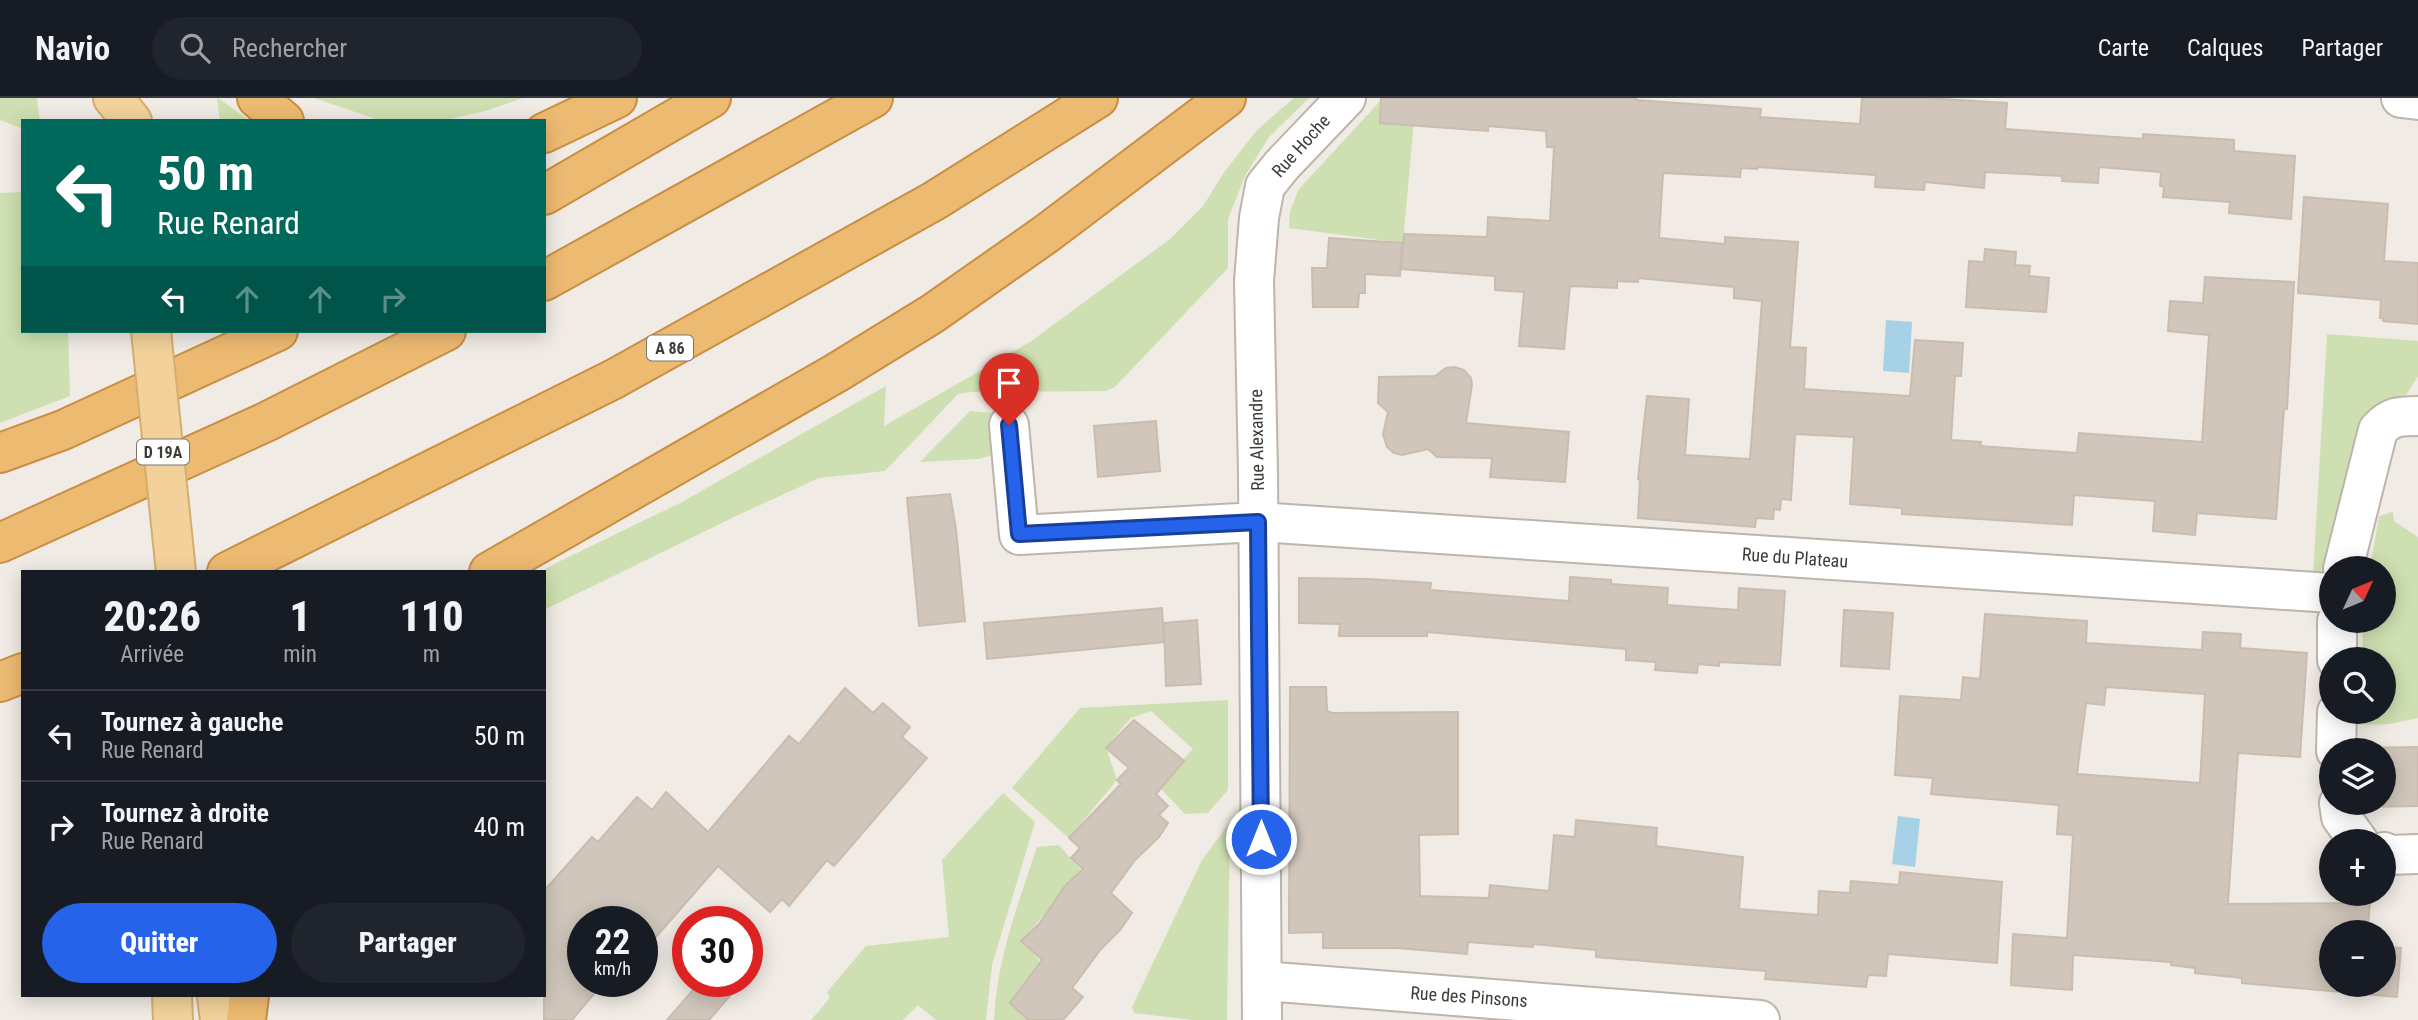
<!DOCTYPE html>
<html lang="fr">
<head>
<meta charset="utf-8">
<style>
  :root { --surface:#171b24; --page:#20242c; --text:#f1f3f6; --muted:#9ea1a6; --line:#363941; --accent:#2563eb }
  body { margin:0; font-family:"Roboto Condensed",sans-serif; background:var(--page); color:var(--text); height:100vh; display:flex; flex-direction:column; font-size:26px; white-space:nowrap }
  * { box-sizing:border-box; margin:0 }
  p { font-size:23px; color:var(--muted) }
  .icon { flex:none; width:38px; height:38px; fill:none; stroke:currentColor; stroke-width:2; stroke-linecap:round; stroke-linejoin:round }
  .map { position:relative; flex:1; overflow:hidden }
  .panel { position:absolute; left:21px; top:472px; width:525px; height:427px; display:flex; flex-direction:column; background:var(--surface); border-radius:0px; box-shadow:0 4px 18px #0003 }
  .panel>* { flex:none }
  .hud { position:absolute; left:21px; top:21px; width:525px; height:214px; border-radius:0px; box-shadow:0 4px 18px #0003; background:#00695c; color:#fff; overflow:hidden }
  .needle { width:46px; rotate:46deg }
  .buttons { position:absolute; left:2319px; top:458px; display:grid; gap:14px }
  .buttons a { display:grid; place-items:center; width:77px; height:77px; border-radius:50%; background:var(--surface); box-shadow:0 4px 18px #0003; font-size:35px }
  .speed { position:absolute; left:567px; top:808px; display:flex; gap:14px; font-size:35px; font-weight:700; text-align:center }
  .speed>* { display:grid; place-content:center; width:91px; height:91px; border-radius:50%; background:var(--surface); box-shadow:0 4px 18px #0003; line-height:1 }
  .speed small { font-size:18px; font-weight:400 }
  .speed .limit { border:10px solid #d22; background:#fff; color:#111 }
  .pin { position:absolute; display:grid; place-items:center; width:60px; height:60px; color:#fff; margin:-72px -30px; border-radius:50% 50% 50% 0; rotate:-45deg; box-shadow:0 0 7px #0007 }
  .pin .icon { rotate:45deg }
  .me { position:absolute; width:77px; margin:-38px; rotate:0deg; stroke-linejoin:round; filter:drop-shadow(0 0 5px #0008) }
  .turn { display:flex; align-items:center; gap:24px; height:147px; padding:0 21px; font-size:32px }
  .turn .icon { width:91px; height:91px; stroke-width:2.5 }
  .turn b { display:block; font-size:49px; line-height:60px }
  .lanes { display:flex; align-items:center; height:66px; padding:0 21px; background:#0003; justify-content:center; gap:35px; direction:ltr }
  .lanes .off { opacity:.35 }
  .eta { display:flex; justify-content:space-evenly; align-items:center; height:119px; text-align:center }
  .eta b { font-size:42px; font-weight:800; line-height:49px }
  .cta { display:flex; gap:14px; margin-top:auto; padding:14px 21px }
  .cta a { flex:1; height:80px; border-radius:42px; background:var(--accent); color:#fff; font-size:28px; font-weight:800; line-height:80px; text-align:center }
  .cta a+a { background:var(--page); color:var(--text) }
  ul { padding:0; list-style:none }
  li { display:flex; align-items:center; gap:21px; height:91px; padding:0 21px; border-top:2px solid var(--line) }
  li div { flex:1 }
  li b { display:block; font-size:26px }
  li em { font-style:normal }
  header { display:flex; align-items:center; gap:42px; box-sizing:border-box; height:98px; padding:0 35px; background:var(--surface); border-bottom:2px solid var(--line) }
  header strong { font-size:33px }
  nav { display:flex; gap:38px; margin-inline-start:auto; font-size:24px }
  .search { width:490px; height:63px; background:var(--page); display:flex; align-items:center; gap:18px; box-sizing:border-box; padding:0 24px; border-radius:38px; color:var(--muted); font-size:26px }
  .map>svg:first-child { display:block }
  .green { fill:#cee0b1 }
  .water { fill:#a6d1e7 }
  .building { fill:#d0c6bb; stroke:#cabdaf; stroke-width:2; fill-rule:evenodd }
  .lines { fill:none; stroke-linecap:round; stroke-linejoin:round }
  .street-casing { stroke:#bdb5ab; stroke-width:42 }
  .primary-casing { stroke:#d5ad6d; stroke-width:42 }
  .highway-casing { stroke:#ca8e43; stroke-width:42 }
  .street { stroke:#fff; stroke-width:38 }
  .primary { stroke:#f2d29a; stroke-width:38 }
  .highway { stroke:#edba72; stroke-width:38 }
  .primary-bridge-casing { stroke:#d5ad6d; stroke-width:42; stroke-linecap:butt }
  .primary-bridge { stroke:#f2d29a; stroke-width:38 }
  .route-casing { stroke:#184099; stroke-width:18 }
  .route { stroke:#2563eb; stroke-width:12 }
  .labels { text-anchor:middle; stroke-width:5; stroke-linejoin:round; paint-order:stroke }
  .shield { fill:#fff; stroke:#7a7672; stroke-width:2 }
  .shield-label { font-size:16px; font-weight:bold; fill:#413b35 }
  .street-label { font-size:18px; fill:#413b35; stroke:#fff }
</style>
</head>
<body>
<header>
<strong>Navio</strong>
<div class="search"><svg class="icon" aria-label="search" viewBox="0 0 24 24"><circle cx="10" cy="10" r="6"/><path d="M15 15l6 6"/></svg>Rechercher</div>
<nav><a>Carte</a><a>Calques</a><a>Partager</a></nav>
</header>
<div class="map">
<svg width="2418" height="922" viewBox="0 0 2418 922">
  <rect width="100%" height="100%" fill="#f0ebe4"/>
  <path class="green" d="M 0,0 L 37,0 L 40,23 L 23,23 L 23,31 L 0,22 Z
    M 217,0 L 218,0 L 250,23 L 220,23 Z
    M 314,0 L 523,0 L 485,13 L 441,23 L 382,23 Z
    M 1294,0 L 1309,0 L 1269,39 L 1245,78 L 1228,121 L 1228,170 L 1115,289 L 1105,293 L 971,294 L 958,296 L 885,373 L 819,380 L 734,419 L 544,512 L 544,474 L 541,474 L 554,466 L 682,404 L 886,288 L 884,328 L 1030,244 L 1170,141 L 1203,108 L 1225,73 L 1257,32 Z
    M 1383,0 L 1416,0 L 1403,145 L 1289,130 L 1290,113 L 1299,91 Z
    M 23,94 L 23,233 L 68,233 L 70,298 L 0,325 L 0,95 Z
    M 2327,236 L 2418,243 L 2418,278 L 2399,308 L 2323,468 L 2319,475 L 2313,478 Z
    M 970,313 L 994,315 L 997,356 L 978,361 L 920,364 Z
    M 2393,414 L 2394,423 L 2418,439 L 2418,620 L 2389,626 L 2359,627 L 2359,614 L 2384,614 L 2384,562 L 2362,562 L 2363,523 L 2384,523 L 2384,471 L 2370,471 L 2379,418 Z
    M 1228,602 L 1228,692 L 1208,715 L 1185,716 L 1158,688 L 1193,651 L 1151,613 L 1131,620 L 1106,649 L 1117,682 L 1069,740 L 1012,690 L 1080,610 Z
    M 1003,695 L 1035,724 L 992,867 L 986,922 L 936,922 L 918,907 L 903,922 L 811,922 L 830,900 L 827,894 L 866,848 L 949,839 L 942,762 Z
    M 1230,724 L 1227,922 L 1192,922 L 1134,915 L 1132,909 L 1202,762 Z
    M 1059,747 L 1081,772 L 1022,843 L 1042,866 L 1010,905 L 1030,922 L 994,922 C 997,860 1018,807 1037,749 Z"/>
  <path class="water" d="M 1886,222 L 1912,224 L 1909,275 L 1883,273 Z
    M 1898,718 L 1920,721 L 1915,769 L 1892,766 Z"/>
  <path class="building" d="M 1381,0 L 1636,0 L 1636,2 L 1761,11 L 1760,19 L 1860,26 L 1862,0 L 1926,0 L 2007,5 L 2005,31 L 2143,41 L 2143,36 L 2234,42 L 2234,53 L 2295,58 L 2291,121 L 2229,115 L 2230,104 L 2163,99 L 2164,89 L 2160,88 L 2161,74 L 2099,69 L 2098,85 L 2062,83 L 2062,78 L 1985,74 L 1984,90 L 1925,84 L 1924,92 L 1875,89 L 1876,77 L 1757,69 L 1757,71 L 1741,70 L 1740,79 L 1663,75 L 1659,140 L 1725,146 L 1725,139 L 1798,144 L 1790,249 L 1806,250 L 1804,291 L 1910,298 L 1915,242 L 1963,245 L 1961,278 L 1955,278 L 1951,342 L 1981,344 L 1980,348 L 2077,355 L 2079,335 L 2202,344 L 2209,237 L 2168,233 L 2170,203 L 2203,205 L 2205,179 L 2294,184 L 2287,311 L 2284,311 L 2276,421 L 2197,415 L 2195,437 L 2153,433 L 2155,403 L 2074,397 L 2072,427 L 1902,416 L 1902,410 L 1850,406 L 1854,339 L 1795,336 L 1791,402 L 1781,401 L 1780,412 L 1774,411 L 1773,421 L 1756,420 L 1755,429 L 1638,420 L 1640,382 L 1638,381 L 1647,298 L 1689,301 L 1685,357 L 1750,361 L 1762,203 L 1734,200 L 1734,189 L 1638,180 L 1638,184 L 1617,183 L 1617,190 L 1570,188 L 1564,251 L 1519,248 L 1524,194 L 1495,192 L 1495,178 L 1401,171 L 1404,136 L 1487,139 L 1488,119 L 1550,123 L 1554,49 L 1547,49 L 1546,33 L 1488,28 L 1488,33 L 1380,25 Z
    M 2304,99 L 2388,106 L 2384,163 L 2418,165 L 2418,226 L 2383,223 L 2383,220 L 2380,220 L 2381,202 L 2298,195 Z
    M 1329,140 L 1402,145 L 1400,178 L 1365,176 L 1365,195 L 1359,195 L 1358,209 L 1313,209 L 1312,170 L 1327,170 Z
    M 1985,151 L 2016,154 L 2015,167 L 2030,168 L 2029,178 L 2049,180 L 2046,214 L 1966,209 L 1969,163 L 1984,164 Z
    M 1455,269 L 1464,272 L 1471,280 L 1472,287 L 1466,325 L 1569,334 L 1565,384 L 1490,379 L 1492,360 L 1437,359 L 1428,351 L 1402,357 L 1394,355 L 1387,349 L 1383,336 L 1388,314 L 1378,305 L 1379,279 L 1435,278 L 1446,270 Z
    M 1156,323 L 1160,373 L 1098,379 L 1094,328 Z
    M 950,396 L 956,431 L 965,523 L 919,528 L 907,400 Z
    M 1570,479 L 1611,482 L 1611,486 L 1668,490 L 1667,507 L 1738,512 L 1739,490 L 1785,493 L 1780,567 L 1719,564 L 1719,568 L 1698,566 L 1697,575 L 1655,572 L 1656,564 L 1626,562 L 1626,551 L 1427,534 L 1427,538 L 1339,538 L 1340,526 L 1299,525 L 1299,480 L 1368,481 L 1431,485 L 1430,492 L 1569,503 Z
    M 1162,510 L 1164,544 L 987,561 L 984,525 Z
    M 1844,512 L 1893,515 L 1889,571 L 1841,568 Z
    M 1985,516 L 2087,523 L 2086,545 L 2202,552 L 2203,534 L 2241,536 L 2240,550 L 2307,555 L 2300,659 L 2238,655 L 2228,806 L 2370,805 L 2367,835 L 2331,835 L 2331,887 L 2384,887 L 2384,849 L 2401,850 L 2397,899 L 2242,885 L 2242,880 L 2195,875 L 2195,870 L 2171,867 L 2171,864 L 2073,857 L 2072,892 L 2011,887 L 2013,836 L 2067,840 L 2073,737 L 2057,736 L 2059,707 L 1931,696 L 1933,680 L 1895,677 L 1900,598 L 1961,602 L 1963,579 L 1980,581 ZM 2106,589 L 2205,596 L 2200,685 L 2077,676 L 2086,605 L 2104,607 Z
    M 1197,522 L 1201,586 L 1166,588 L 1164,525 Z
    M 1290,589 L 1326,589 L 1327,613 L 1333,615 L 1458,614 L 1458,736 L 1419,737 L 1420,798 L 1489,800 L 1490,787 L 1549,793 L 1554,737 L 1575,739 L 1576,722 L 1657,730 L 1656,748 L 1743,759 L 1739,811 L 1818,817 L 1819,793 L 1850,795 L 1851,783 L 1899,787 L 1900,774 L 2002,784 L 1997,865 L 1888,856 L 1886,878 L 1868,877 L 1866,889 L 1765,881 L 1766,873 L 1596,859 L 1596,852 L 1533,846 L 1533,849 L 1468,844 L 1467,856 L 1397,850 L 1323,850 L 1323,834 L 1289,835 Z
    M 845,590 L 873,615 L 883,605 L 910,629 L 902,639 L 927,660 L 834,768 L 827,762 L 789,808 L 782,801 L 770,814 L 718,768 L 642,855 L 642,824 L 583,824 L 583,884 L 604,884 L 572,922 L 544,922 L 544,793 L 592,739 L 598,744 L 637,699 L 652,712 L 666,694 L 708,734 L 789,638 L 799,646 Z
    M 1134,622 L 1184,663 L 1156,696 L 1168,708 L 1159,717 L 1168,725 L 1159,739 L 1135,762 L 1111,795 L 1132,815 L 1120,832 L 1101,851 L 1072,890 L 1083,899 L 1063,922 L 1028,922 L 1010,905 L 1042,862 L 1021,843 L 1039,826 L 1065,788 L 1083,771 L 1071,760 L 1080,750 L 1069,740 L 1121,686 L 1117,682 L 1129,670 L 1106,650 Z
    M 2418,649 L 2418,708 L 2362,709 L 2361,705 L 2384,705 L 2384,653 L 2358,653 L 2358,650 Z
    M 700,884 L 742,884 L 709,922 L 667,922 Z"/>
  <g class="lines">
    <g class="street-casing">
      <path id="street" d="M 2401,0 L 2418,2
        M 1009,327 L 1019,437 L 1258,424 L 2331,495
        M 2343,471 L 2378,332 C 2391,318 2399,318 2418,318
        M 2337,562 L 2337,523
        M 2336,653 L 2337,614
        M 2339,705 L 2341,719 L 2359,744
        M 2384,754 L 2390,757 L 2418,756
        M 1263,883 L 1760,922
        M 1262,922 L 1258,375 L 1254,183 L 1259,120 L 1265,88 L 1282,67 L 1346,0"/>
    </g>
    <g class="primary-casing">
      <path id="primary" d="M 113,0 L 132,23
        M 172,898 L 173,922
        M 217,898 L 220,922"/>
    </g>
    <g class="highway-casing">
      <path id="highway" d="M 257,0 L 284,23
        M 544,35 L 617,0
        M 544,97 L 711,0
        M 544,183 L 873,0
        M 0,355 L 63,332 L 278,233
        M 0,445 L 266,324 L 446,233
        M 227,474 L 614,281 L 934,103 L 1098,0
        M 489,474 L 836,275 L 932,216 L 1046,136 L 1226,0
        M 0,584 L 23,575
        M 246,922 L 249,898"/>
    </g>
    <use href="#street" class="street"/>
    <use href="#primary" class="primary"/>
    <use href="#highway" class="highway"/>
    <g class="primary-bridge-casing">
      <path id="primary-bridge" d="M 151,233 L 176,474"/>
    </g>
    <use href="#primary-bridge" class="primary-bridge"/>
  </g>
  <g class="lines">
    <g class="route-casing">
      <path id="route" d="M 1009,327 L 1019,436 L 1258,424 L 1261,741"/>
    </g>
    <use href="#route" class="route"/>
  </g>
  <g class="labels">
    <g class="shield">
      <rect x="647" y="237.5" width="46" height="25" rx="5"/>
      <rect x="137" y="341.5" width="52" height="25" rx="5"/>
    </g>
    <g class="shield-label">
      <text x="670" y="256">A 86</text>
      <text x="163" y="360">D 19A</text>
    </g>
    <g class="street-label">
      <text transform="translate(1301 48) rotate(-48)" y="6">Rue Hoche</text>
      <text transform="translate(1257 342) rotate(-91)" y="6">Rue Alexandre</text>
      <text transform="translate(1795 460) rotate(4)" y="6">Rue du Plateau</text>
      <text transform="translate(1469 899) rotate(4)" y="6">Rue des Pinsons</text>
    </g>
  </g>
</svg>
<div class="buttons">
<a><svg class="needle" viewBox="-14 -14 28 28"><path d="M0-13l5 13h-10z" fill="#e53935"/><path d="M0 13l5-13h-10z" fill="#9ea1a6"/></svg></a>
<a><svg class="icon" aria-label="search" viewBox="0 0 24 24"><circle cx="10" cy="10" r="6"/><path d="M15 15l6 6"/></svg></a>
<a><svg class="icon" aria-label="layers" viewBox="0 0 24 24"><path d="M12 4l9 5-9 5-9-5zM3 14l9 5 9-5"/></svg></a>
<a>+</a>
<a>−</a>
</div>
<div class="speed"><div>22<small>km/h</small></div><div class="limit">30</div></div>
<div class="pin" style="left:1009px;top:327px;background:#d93025"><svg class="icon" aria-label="arrive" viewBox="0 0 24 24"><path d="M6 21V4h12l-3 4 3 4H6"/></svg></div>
<svg class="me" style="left:1261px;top:741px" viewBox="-20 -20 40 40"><circle r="17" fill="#2563eb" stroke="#fff" stroke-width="3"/><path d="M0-11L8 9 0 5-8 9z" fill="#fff"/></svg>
<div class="hud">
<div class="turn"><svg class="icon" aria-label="left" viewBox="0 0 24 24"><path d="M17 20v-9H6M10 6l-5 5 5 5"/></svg><div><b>50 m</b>Rue Renard</div></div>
<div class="lanes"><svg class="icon" aria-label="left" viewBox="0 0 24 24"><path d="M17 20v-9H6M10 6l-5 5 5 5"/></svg><svg class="icon off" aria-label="ahead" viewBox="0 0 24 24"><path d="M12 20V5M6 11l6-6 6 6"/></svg><svg class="icon off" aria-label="ahead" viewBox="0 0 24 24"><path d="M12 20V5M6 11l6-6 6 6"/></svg><svg class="icon off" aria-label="right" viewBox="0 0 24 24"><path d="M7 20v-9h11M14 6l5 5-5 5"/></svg></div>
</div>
<section class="panel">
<div class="eta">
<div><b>20:26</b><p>Arrivée</p></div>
<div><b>1</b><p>min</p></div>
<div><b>110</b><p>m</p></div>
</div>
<ul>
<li><svg class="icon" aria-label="left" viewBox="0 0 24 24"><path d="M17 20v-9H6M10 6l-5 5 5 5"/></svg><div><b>Tournez à gauche</b><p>Rue Renard</p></div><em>50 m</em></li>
<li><svg class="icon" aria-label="right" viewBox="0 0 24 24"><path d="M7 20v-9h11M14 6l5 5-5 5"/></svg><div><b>Tournez à droite</b><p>Rue Renard</p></div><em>40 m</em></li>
</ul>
<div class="cta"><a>Quitter</a><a>Partager</a></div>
</section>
</div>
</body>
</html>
